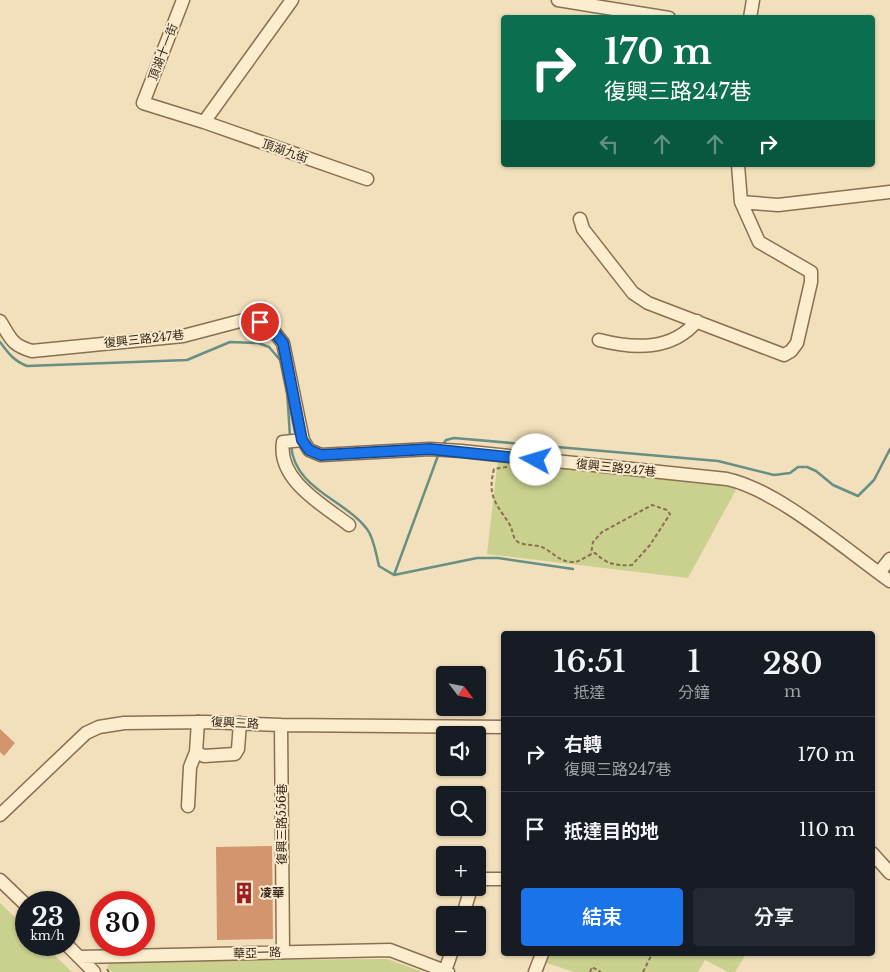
<!DOCTYPE html>
<html lang="zh-TW">
<head>
<meta charset="utf-8">
<style>
  :root { --surface:#171b24; --page:#242831; --text:#f1f3f6; --muted:#9ea1a6; --line:#363941; --accent:#1a73e8 }
  body { margin:0; font-family:"Libre Baskerville","Noto Sans TC",serif; background:var(--page); color:var(--text); height:100vh; display:flex; flex-direction:column; font-size:19px; white-space:nowrap }
  * { box-sizing:border-box; margin:0 }
  p { font-size:16px; color:var(--muted) }
  .icon { flex:none; width:28px; height:28px; fill:none; stroke:currentColor; stroke-width:2; stroke-linecap:round; stroke-linejoin:round }
  .map { position:relative; flex:1; overflow:hidden }
  .sheet { position:absolute; left:501px; top:631px; width:374px; height:325px; display:flex; flex-direction:column; background:var(--surface); border-radius:5px; box-shadow:0 1px 4px #0004 }
  .sheet>* { flex:none }
  .top-card { position:absolute; left:501px; top:15px; width:374px; height:152px; border-radius:5px; box-shadow:0 1px 4px #0004; background:#0b6e4f; color:#fff; overflow:hidden }
  .needle { width:32px; rotate:122deg }
  .controls { position:absolute; left:436px; top:666px; display:grid; gap:10px }
  .controls a { display:grid; place-items:center; width:50px; height:50px; border-radius:5px; background:var(--surface); box-shadow:0 1px 4px #0004; font-size:25px }
  .speed { position:absolute; left:15px; top:891px; display:flex; gap:10px; font-size:25px; font-weight:700; text-align:center }
  .speed>* { display:grid; place-content:center; width:65px; height:65px; border-radius:50%; background:var(--surface); box-shadow:0 1px 4px #0004; line-height:1 }
  .speed small { font-size:12px; font-weight:400 }
  .speed .limit { border:8px solid #d22; background:#fff; color:#111 }
  .pin { position:absolute; display:grid; place-items:center; width:42px; height:42px; color:#fff; margin:-21px; border:2px solid #fff; border-radius:50%; box-shadow:0 1px 5px #0007 }
  .me { position:absolute; width:55px; margin:-28px; rotate:276deg; stroke-linejoin:round; filter:drop-shadow(0 0 4px #0008) }
  .turn { display:flex; align-items:center; gap:18px; height:105px; padding:0 20px; font-size:22px }
  .turn .icon { width:65px; height:65px; stroke-width:2.5 }
  .turn b { display:block; font-size:35px; line-height:42px }
  .lanes { display:flex; align-items:center; height:48px; padding:0 20px; background:#0003; justify-content:center; gap:25px; direction:ltr }
  .lanes .off { opacity:.35 }
  .eta { display:flex; justify-content:space-evenly; align-items:center; height:85px; text-align:center }
  .eta b { font-size:30px; font-weight:600; line-height:35px }
  .button { display:flex; gap:10px; margin-top:auto; padding:10px 20px }
  .button a { flex:1; height:58px; border-radius:5px; background:var(--accent); color:#fff; font-size:20px; font-weight:600; line-height:58px; text-align:center }
  .button a+a { background:var(--page); color:var(--text) }
  ul { padding:0; list-style:none }
  li { display:flex; align-items:center; gap:15px; height:75px; padding:0 20px; border-top:1px solid var(--line) }
  li div { flex:1 }
  li b { display:block; font-size:19px }
  li em { font-style:normal }
  .map>svg:first-child { display:block }
  .green { fill:#cad08e }
  .lines { fill:none; stroke-linecap:round; stroke-linejoin:round }
  .stream { stroke:#678f84; stroke-width:2.5 }
  .building { fill:#d3956d }
  .minor-casing { stroke:#8a6f53; stroke-width:15 }
  .path { stroke:#8a6f53; stroke-width:2; stroke-dasharray:4 2.5; stroke-linecap:butt }
  .minor { stroke:#fcedce; stroke-width:12 }
  .route-casing { stroke:#114b97; stroke-width:12 }
  .route { stroke:#1a73e8; stroke-width:9 }
  .labels { text-anchor:middle; stroke-width:4; stroke-linejoin:round; paint-order:stroke }
  .street-label { font-size:12px; fill:#37271a; stroke:#f8eacb }
  .poi-label { font-size:12px; font-weight:bold; fill:#37271a; stroke:#f8eacb; text-anchor:start }
</style>
</head>
<body>
<div class="map">
<svg width="890" height="972" viewBox="0 0 890 972">
  <rect width="100%" height="100%" fill="#f1e0bb"/>
  <path class="green" d="M 498,459 L 738,486 L 688,578 L 487,554 Z
    M 0,903 L 26,928 L 26,945 L 44,945 L 72,972 L 0,972 Z
    M 548,954 L 746,954 L 735,972 L 728,972 L 705,960 L 698,972 L 574,972 L 544,962 Z
    M 387,959 L 423,972 L 112,972 L 107,967 L 112,961 Z"/>
  <g class="lines">
    <path class="stream" d="M 0,342 C 8,353 14,361 27,366 L 187,360 L 230,342 L 258,343 L 269,347 L 281,361
      M 287,390 L 290,437
      M 291,445 C 294,489 344,499 367,529 C 374,538 376,554 379,566 L 394,575 L 477,558 L 498,558 L 573,569
      M 442,446 L 446,440 L 454,438 L 718,461 L 774,475 L 790,473 L 798,467 L 807,467 L 816,471 L 833,485 L 858,496 L 874,480 L 890,449
      M 394,575 L 439,453"/>
  </g>
  <path class="building" d="M 0,729 L 15,743 L 4,756 L 0,752 Z
    M 272,846 L 273,939 L 217,940 L 216,847 Z"/>
  <g class="lines">
    <g class="minor-casing">
      <path id="minor" d="M 183,0 L 143,103 L 204,122 L 367,179
        M 558,0 L 669,18
        M 750,18 L 753,0
        M 204,122 L 292,0
        M 741,202 L 778,205 L 890,192
        M 580,219 L 583,229 L 633,293 L 648,303 L 784,355 L 791,351 L 797,343 L 811,282 L 811,272 L 759,242 L 741,202 L 738,165
        M 0,321 C 11,338 11,345 32,351 L 183,336 L 244,320 L 260,322 L 275,333 L 283,343 L 303,440 L 309,450 L 321,455 L 430,449 L 461,451 L 727,479 C 778,490 846,550 890,581
        M 599,340 C 634,349 672,351 697,321
        M 303,440 L 283,442 C 277,480 323,505 349,525
        M 879,573 L 890,559
        M 198,722 L 196,752 L 204,756 L 235,754 L 238,749 L 240,723
        M 281,725 L 283,952
        M 188,806 L 190,767 L 196,752
        M 0,815 L 86,733 L 99,727 L 124,723 L 206,722 L 281,725 L 504,727
        M 872,853 L 890,873
        M 478,879 L 504,879
        M 0,880 L 26,905
        M 463,915 L 471,888
        M 67,945 L 94,972
        M 80,957 L 390,950 L 448,972
        M 445,971 L 453,948
        M 535,972 L 542,954"/>
    </g>
    <path class="path" d="M 507,467 L 494,469 C 487,497 496,503 510,525 C 513,530 512,538 518,542 C 525,546 536,544 544,548 C 553,553 559,561 571,562 C 581,563 586,555 595,553 C 607,564 615,566 632,565 L 650,545 L 670,514 L 667,510 L 652,505 L 602,532 L 593,542 L 591,554
      M 107,969 L 109,972
      M 590,972 L 592,967 L 601,972
      M 643,972 L 652,954"/>
    <use href="#minor" class="minor"/>
  </g>
  <g class="lines">
    <g class="route-casing">
      <path id="route" d="M 260,322 L 275,333 L 283,343 L 302,440 L 309,450 L 321,455 L 430,449 L 536,460"/>
    </g>
    <use href="#route" class="route"/>
  </g>
  <defs>
    <g id="building-bare" transform="scale(1.725)"><path d="M-4-6H4V6H1V3H-1V6H-4ZM-2.5-4.3h1.7v1.8h-1.7ZM.8-4.3h1.7v1.8H.8ZM-2.5-1h1.7V.8h-1.7ZM.8-1h1.7V.8H.8Z" fill="#9d1e22" stroke="#f8eacb" stroke-width="2.5" paint-order="stroke"/></g>
  </defs>
  <g fill-rule="evenodd">
    <use href="#building-bare" x="244" y="893"/>
  </g>
  <g class="labels">
    <g class="street-label">
      <text transform="translate(163 52) rotate(-69)" y="4">頂湖十一街</text>
      <text transform="translate(285 151) rotate(19)" y="4">頂湖九街</text>
      <text transform="translate(144 339) rotate(-6)" y="4">復興三路247巷</text>
      <text transform="translate(616 468) rotate(6)" y="4">復興三路247巷</text>
      <text transform="translate(235 723) rotate(3)" y="4">復興三路</text>
      <text transform="translate(282 824) rotate(-90)" y="4">復興三路556巷</text>
      <text transform="translate(257 953) rotate(-2)" y="4">華亞一路</text>
    </g>
    <g class="poi-label">
      <text x="260" y="897">凌華</text>
    </g>
  </g>
</svg>
<div class="controls">
<a><svg class="needle" viewBox="-14 -14 28 28"><path d="M0-13l5 13h-10z" fill="#e53935"/><path d="M0 13l5-13h-10z" fill="#9ea1a6"/></svg></a>
<a><svg class="icon" aria-label="sound" viewBox="0 0 24 24"><path d="M4 9h4l5-4v14l-5-4H4zM17 9q2 3 0 6"/></svg></a>
<a><svg class="icon" aria-label="search" viewBox="0 0 24 24"><circle cx="10" cy="10" r="6"/><path d="M15 15l6 6"/></svg></a>
<a>+</a>
<a>−</a>
</div>
<div class="speed"><div>23<small>km/h</small></div><div class="limit">30</div></div>
<div class="pin" style="left:260px;top:322px;background:#d93025"><svg class="icon" aria-label="arrive" viewBox="0 0 24 24"><path d="M6 21V4h12l-3 4 3 4H6"/></svg></div>
<svg class="me" style="left:536px;top:460px" viewBox="-20 -20 40 40"><circle r="19" fill="#fff"/><path d="M0-13L10 11 0 6-10 11z" fill="#1a73e8"/></svg>
<div class="top-card">
<div class="turn"><svg class="icon" aria-label="right" viewBox="0 0 24 24"><path d="M7 20v-9h11M14 6l5 5-5 5"/></svg><div><b>170 m</b>復興三路247巷</div></div>
<div class="lanes"><svg class="icon off" aria-label="left" viewBox="0 0 24 24"><path d="M17 20v-9H6M10 6l-5 5 5 5"/></svg><svg class="icon off" aria-label="ahead" viewBox="0 0 24 24"><path d="M12 20V5M6 11l6-6 6 6"/></svg><svg class="icon off" aria-label="ahead" viewBox="0 0 24 24"><path d="M12 20V5M6 11l6-6 6 6"/></svg><svg class="icon" aria-label="right" viewBox="0 0 24 24"><path d="M7 20v-9h11M14 6l5 5-5 5"/></svg></div>
</div>
<section class="sheet">
<div class="eta">
<div><b>16:51</b><p>抵達</p></div>
<div><b>1</b><p>分鐘</p></div>
<div><b>280</b><p>m</p></div>
</div>
<ul>
<li><svg class="icon" aria-label="right" viewBox="0 0 24 24"><path d="M7 20v-9h11M14 6l5 5-5 5"/></svg><div><b>右轉</b><p>復興三路247巷</p></div><em>170 m</em></li>
<li><svg class="icon" aria-label="arrive" viewBox="0 0 24 24"><path d="M6 21V4h12l-3 4 3 4H6"/></svg><div><b>抵達目的地</b></div><em>110 m</em></li>
</ul>
<div class="button"><a>結束</a><a>分享</a></div>
</section>
</div>
</body>
</html>
